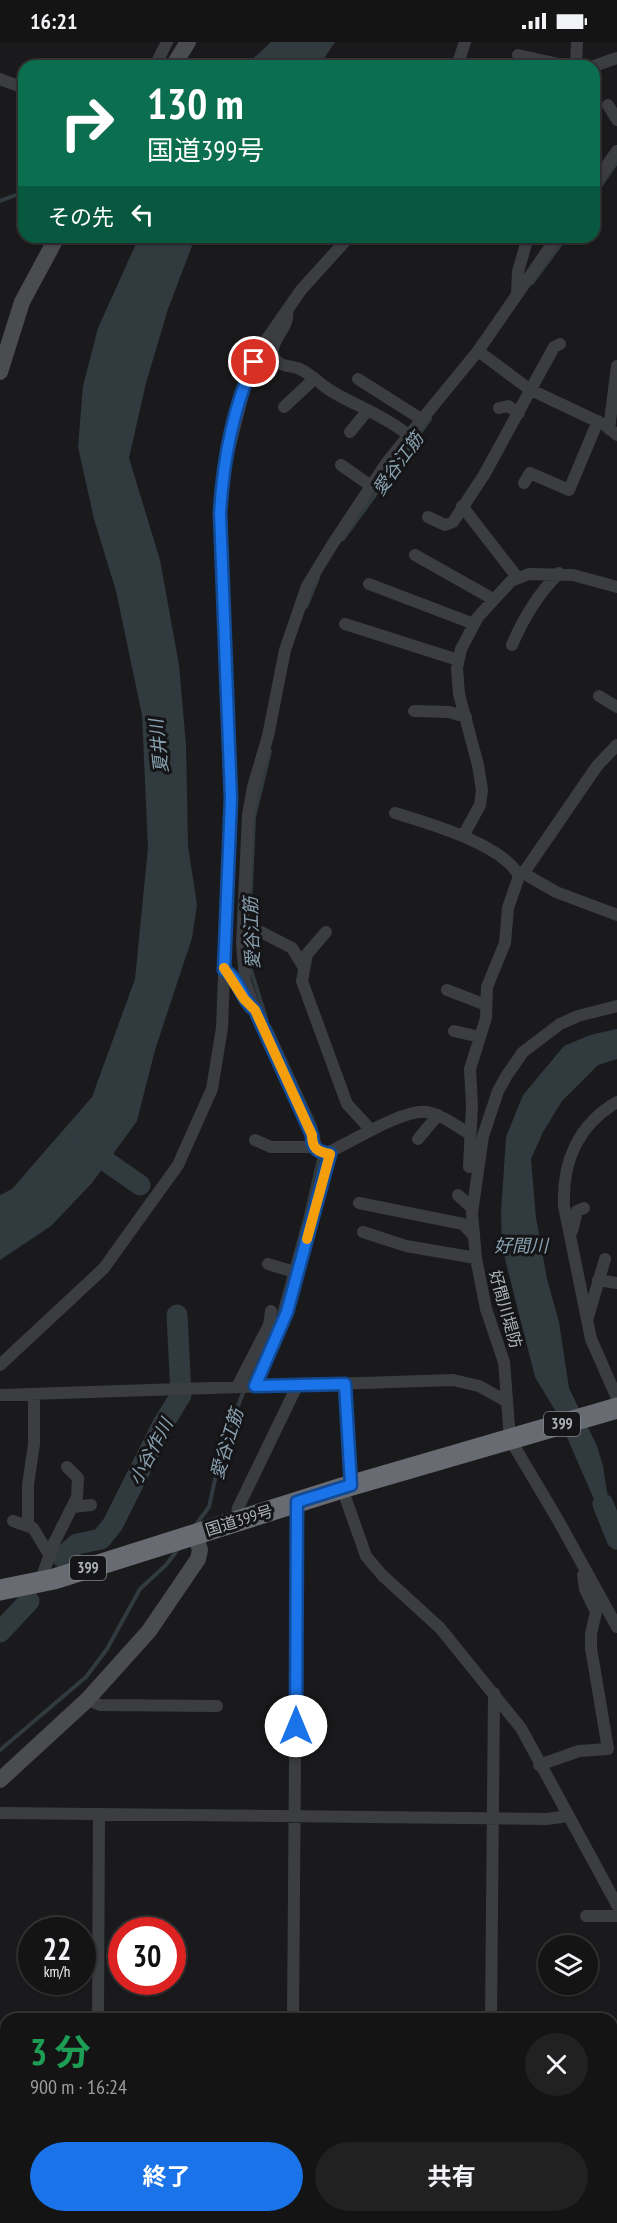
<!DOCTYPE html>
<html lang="ja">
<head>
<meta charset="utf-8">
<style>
  :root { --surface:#141415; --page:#212122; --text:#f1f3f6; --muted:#9d9ea0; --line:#333334; --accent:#1a73e8 }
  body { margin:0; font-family:"PT Sans Narrow","Noto Sans JP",sans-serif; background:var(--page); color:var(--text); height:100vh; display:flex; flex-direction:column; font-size:22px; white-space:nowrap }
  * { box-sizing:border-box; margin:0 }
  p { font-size:20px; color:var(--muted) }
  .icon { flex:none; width:33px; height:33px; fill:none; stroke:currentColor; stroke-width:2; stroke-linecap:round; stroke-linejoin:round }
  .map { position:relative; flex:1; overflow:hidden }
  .side { position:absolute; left:0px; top:1971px; width:618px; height:210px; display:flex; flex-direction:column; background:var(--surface); border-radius:18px 18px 0 0; box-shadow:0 2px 4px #0004,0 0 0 2px var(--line) }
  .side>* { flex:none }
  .hud { position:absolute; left:18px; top:18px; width:582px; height:183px; border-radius:18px; box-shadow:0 2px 4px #0004,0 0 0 2px var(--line); background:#0b6e4f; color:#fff; overflow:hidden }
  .fabs { position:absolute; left:538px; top:1893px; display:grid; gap:12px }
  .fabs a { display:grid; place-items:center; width:60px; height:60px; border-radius:50%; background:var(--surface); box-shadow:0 2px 4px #0004,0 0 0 2px var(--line); font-size:30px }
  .speed { position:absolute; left:18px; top:1875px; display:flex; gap:12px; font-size:30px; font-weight:700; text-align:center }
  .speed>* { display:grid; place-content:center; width:78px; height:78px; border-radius:50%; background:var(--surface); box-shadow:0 2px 4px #0004,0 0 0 2px var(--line); line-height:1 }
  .speed small { font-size:15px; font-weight:400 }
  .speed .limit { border:9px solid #d22; background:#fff; color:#111 }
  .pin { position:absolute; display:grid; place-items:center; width:51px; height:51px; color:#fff; margin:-26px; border:3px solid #fff; border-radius:50%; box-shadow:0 2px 6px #0007 }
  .me { position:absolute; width:66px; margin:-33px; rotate:0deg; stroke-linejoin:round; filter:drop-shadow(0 0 4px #0008) }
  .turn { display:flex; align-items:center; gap:21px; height:126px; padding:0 30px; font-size:27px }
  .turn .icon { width:78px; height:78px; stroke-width:2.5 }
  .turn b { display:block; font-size:42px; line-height:51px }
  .then { display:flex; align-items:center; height:57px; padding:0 30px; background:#0003; gap:12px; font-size:22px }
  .round { display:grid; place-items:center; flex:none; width:63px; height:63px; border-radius:32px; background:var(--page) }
  .headline { display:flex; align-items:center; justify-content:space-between; height:102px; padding:0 30px }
  h1 { font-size:36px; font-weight:700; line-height:45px; color:#1e9e55 }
  .cta { display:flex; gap:12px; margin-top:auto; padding:12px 30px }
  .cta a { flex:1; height:69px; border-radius:36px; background:var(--accent); color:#fff; font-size:24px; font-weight:700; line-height:69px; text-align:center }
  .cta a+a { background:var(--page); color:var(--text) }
  .status { display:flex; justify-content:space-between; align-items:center; height:42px; padding:0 30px; background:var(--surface); direction:ltr }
  .status svg { height:16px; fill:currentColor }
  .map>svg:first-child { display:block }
  .built { fill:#262729 }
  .water { fill:#313a3f }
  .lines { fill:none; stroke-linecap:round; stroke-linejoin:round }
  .stream { stroke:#313a3f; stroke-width:4 }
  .river { stroke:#313a3f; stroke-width:21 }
  .street { stroke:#3c3d41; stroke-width:12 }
  .secondary { stroke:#4a4c50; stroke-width:16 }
  .highway { stroke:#686b71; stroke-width:21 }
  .route-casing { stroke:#114b97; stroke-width:15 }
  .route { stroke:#1a73e8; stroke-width:10 }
  .slow { stroke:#f59e0b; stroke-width:10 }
  .labels { text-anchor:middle; stroke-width:6; stroke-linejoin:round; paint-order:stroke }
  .shield { fill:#151517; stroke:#808489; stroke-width:1.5 }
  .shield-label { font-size:15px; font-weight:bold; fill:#aeb3ba }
  .street-label { font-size:16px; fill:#aeb3ba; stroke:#151517 }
  .water-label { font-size:18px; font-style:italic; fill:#89a2b1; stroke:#151517 }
</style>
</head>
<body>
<div class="status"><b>16:21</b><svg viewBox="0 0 49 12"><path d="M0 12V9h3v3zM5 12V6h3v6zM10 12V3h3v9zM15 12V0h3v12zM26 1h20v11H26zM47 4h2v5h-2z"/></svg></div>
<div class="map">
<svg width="617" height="2181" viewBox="0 0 617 2181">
  <rect width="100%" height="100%" fill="#1a1a1c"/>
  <path class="built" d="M 391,2175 L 585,2175 L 585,2181 L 391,2181 Z"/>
  <path class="water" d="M 271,0 L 335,0 L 319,24 L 245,24 Z
    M 139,195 L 199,195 L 192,204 L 168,267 L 146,341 L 129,416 L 160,518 L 179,623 L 186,703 L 188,804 L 197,863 L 192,896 L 155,1008 L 137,1079 L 92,1141 L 51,1184 L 0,1218 L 0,1153 L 12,1147 L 92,1055 L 135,937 L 148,806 L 142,673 L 116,549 L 94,477 L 78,405 L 83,344 L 98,286 Z
    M 617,987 L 617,1017 L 598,1023 L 562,1059 L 543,1090 L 531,1117 L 536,1176 L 547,1237 L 559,1280 L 569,1346 L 597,1404 L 603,1424 L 616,1508 L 556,1370 L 535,1335 L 502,1205 L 501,1171 L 506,1095 L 523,1053 L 564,1004 L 590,993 Z"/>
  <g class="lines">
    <path class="stream" d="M 594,153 L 617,120
      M 0,159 L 16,153 L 24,153
      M 532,241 L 566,195
      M 343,497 L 430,377
      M 306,565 L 318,536
      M 250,864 L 254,775 L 270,709
      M 248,887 L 250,925 L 267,979
      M 270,985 L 315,1083 L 320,1105
      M 276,1282 L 305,1177 L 320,1113
      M 247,1342 L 259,1319
      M 195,1484 L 209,1465 L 221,1410 L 244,1348
      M 0,1708 L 86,1635 L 107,1607 L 140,1547 L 166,1523 L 178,1507"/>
    <path class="river" d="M 82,1107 L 104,1118 L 140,1143
      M 603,1462 L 617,1497
      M 62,1515 L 77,1502 L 101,1497 L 113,1482 L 163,1382 L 181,1353 L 177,1273
      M 0,1590 L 29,1559"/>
    <path class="street" d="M 518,13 L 568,24
      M 155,24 L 167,0
      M 457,24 L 465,0
      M 576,24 L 577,0
      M 594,24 L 617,16
      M 0,37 L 24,46
      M 608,63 L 617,78
      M 594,142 L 617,109
      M 517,251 L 518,230 L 528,195
      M 287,269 C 290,286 270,298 273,312 C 276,326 291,323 300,327 C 311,332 320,342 331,349 C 356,364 385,374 408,393
      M 478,309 L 529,347 L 605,383 L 617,393
      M 358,337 L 421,377
      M 284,365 L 314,337
      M 499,366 L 508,364 L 519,371
      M 609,387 L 617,324
      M 350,390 L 368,368
      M 341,423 L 371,444
      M 524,441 L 530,431 L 569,448 L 598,379
      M 462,464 L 517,535
      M 428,475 L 445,483 L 453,480 L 484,433 L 554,305 L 560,302
      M 415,513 L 493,557
      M 369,542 L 474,582
      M 345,582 L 458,618
      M 512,603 C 523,577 539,551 559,531
      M 599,654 L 617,665
      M 414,669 L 449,670 L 466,675
      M 395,771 C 427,781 503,802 519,834 L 508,866 L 505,901 L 487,945 L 486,976 L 470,1027 L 472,1063 L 469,1125
      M 463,794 L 480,763 L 482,748 L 478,723 L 459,652 L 457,626 L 461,607 L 478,575 L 511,539 L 529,532 L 573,533 L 617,545
      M 523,831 L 556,850 L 617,873
      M 519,834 L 527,826 L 597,724 L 617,703
      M 261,890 L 292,906 L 303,924
      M 326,890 L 307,912 L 302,939 L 347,1062 L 371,1088
      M 224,928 L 231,933 L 248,961
      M 447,948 L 486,963
      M 617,964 L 578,974 L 560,982 L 523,1010 L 507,1033 L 498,1049 L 483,1094 L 472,1171 L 476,1216 L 486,1267 L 504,1320 L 510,1397 L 558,1478 L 617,1585
      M 454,989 L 480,995
      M 617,1060 C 578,1083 562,1120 564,1164 L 591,1297 L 617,1356
      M 418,1097 L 438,1073
      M 255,1098 L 271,1105 L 314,1105 L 318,1110 L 330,1112
      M 314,1105 L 312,1093 L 253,962 L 245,939 L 242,901 L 248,773 L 253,745 L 268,694 L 285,608 L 307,544 L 332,503 L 387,420 L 478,309 L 557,195
      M 458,1153 L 472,1166
      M 359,1161 L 463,1182 L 473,1193
      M 572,1189 L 577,1169 L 584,1166
      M 363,1190 L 406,1204 L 476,1216
      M 268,1222 L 298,1231
      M 598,1238 L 617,1241
      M 588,1275 L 605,1217
      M 0,1323 L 104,1226 L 178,1123 L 212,1047 L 222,986 L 231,757 L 220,493 L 222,445 L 226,419 L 248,333 L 260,307 L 301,248 L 349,195
      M 345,1342 L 351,1443
      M 255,1344 L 287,1270 L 331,1109 C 353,1099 405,1066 427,1070 C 443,1073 456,1084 470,1092
      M 237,1345 L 269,1283 L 271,1269
      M 0,1353 L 453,1338 L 479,1344 L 506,1359
      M 342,1446 L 366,1514 L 382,1533 L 440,1586 L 521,1686 L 617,1863
      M 73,1465 L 91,1463
      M 13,1479 L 33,1486 L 50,1514
      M 236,1479 L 238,1466 L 297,1344
      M 28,1482 L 28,1443 L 34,1402 L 34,1352
      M 40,1540 L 54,1501 L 77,1455 L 78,1436 L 67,1425
      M 87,1658 L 100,1663 L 217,1664
      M 539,1723 L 579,1709 L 608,1707 L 591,1606 L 591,1592 L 596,1570 L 585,1547 L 583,1533
      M 0,1771 L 547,1777 L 568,1774
      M 586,1874 L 617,1874
      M 98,1977 L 99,1772
      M 293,1977 L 297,1460
      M 491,1977 L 494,1651
      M 0,2149 L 6,2150
      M 612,2153 L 617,2153
      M 96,2181 L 96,2175
      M 292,2181 L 292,2175"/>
    <path class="secondary" d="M 173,24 L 188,0
      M 0,330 L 22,260 L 57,195
      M 0,1738 L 87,1658 L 149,1589 L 198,1517 L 200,1508 L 195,1491"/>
    <path class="highway" d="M 0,1548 L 54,1537 L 342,1446 L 617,1366"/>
  </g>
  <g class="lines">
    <g class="route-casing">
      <path id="route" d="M 254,320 C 233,366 223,421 220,471 L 231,757 L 224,928 C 239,936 241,958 255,968 L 312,1093 C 312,1106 317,1110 330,1112 L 287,1270 L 255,1344 L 345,1342 L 351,1443 L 297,1460 L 296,1684"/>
    </g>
    <use href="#route" class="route"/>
    <path class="slow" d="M 224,926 L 244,957 L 255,968 L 312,1093 C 312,1106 317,1110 330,1112 L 307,1197"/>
  </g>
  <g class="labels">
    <g class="shield">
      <rect x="544" y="1370" width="36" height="24" rx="4.5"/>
      <rect x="70" y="1514" width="36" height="24" rx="4.5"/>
    </g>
    <g class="shield-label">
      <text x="562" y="1387">399</text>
      <text x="88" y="1531">399</text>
    </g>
    <g class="street-label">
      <text transform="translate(506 1267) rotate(74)" y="6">好間川堤防</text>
      <text transform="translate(239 1478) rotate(-17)" y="6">国道399号</text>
    </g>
    <g class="water-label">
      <text transform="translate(398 422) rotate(-54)" y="6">愛谷江筋</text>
      <text transform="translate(159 704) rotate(-96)" y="6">夏井川</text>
      <text transform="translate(252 891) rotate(-92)" y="6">愛谷江筋</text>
      <text x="521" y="1210">好間川</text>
      <text transform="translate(227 1402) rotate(-73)" y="6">愛谷江筋</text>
      <text transform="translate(151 1410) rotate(-62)" y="6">小谷作川</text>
    </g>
  </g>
</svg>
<div class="fabs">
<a><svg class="icon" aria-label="layers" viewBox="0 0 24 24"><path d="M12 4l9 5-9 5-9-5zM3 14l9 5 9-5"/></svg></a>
</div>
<div class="speed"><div>22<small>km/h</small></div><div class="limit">30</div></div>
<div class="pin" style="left:254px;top:320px;background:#d93025"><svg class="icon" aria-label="arrive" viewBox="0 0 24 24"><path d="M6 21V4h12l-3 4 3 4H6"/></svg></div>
<svg class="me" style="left:296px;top:1684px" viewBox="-20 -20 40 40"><circle r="19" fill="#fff"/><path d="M0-13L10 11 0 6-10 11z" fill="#1a73e8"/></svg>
<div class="hud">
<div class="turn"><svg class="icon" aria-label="right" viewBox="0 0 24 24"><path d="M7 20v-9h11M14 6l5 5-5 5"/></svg><div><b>130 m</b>国道399号</div></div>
<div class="then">その先<svg class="icon" aria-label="left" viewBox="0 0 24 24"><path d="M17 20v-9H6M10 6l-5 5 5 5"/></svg></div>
</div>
<section class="side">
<div class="headline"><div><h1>3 分</h1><p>900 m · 16:24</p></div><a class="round"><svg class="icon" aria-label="close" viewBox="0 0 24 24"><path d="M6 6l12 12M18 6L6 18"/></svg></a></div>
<div class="cta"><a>終了</a><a>共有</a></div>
</section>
</div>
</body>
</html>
